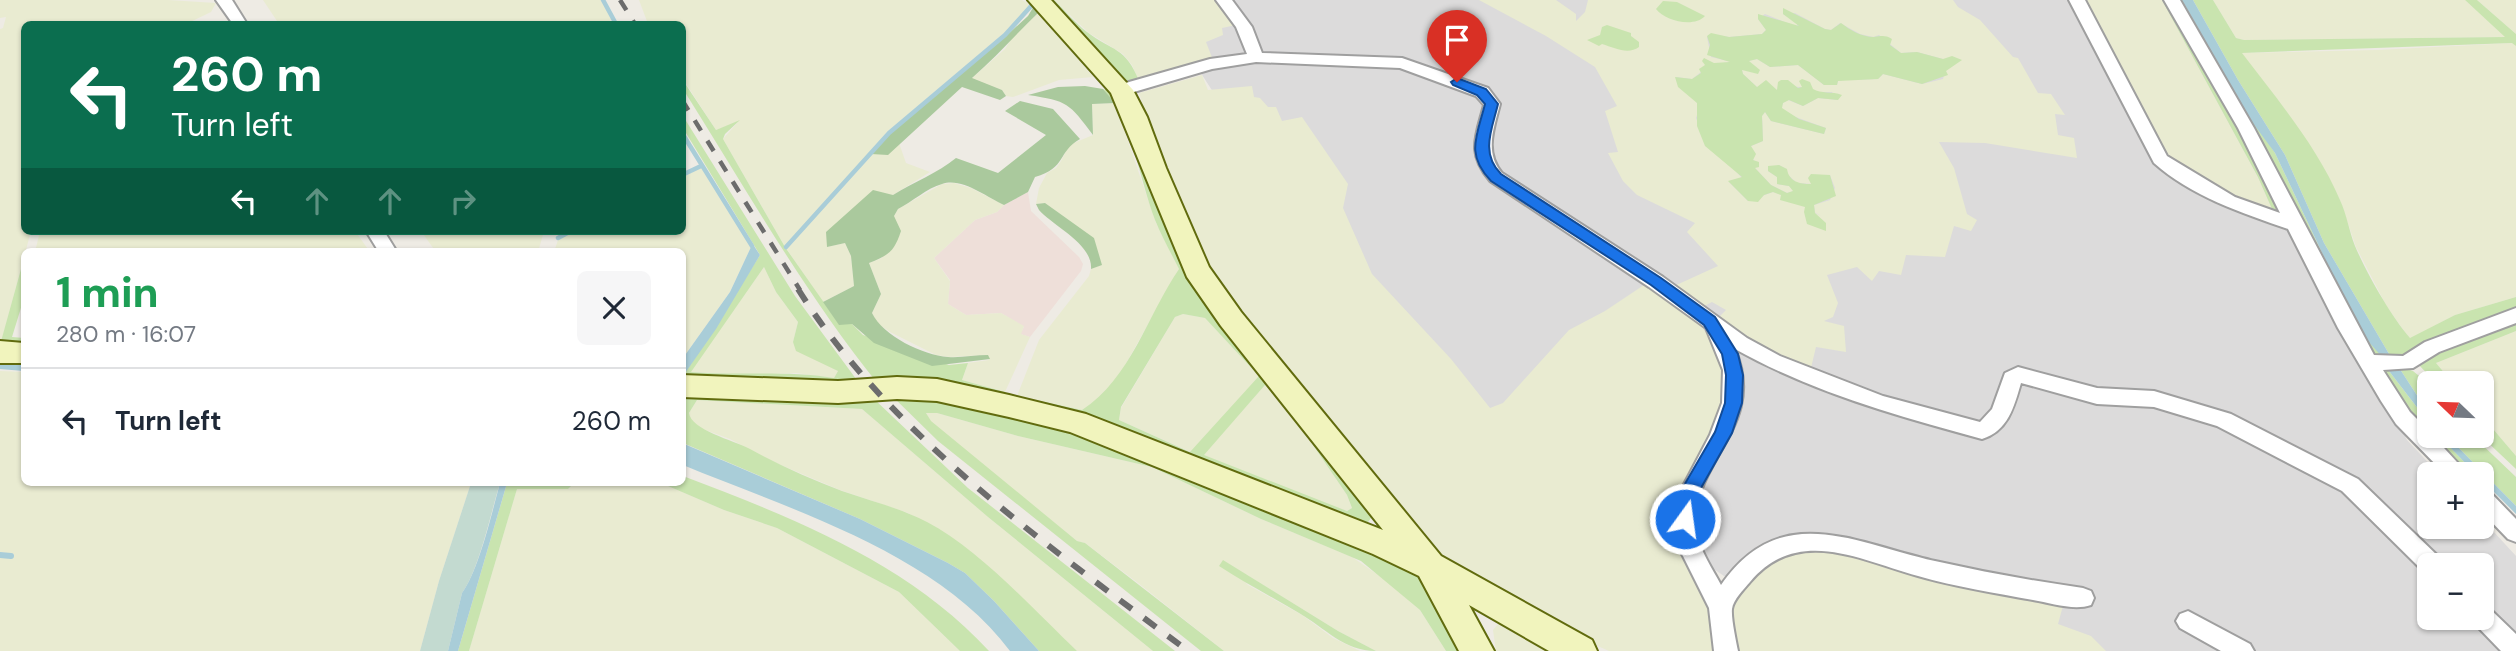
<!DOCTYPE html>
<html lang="en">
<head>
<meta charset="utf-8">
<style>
  :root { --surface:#fff; --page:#f6f6f7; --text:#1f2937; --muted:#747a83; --line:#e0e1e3 }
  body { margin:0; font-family:"DM Sans",sans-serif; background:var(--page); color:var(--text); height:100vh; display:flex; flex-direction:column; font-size:26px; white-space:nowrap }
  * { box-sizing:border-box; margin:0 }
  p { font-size:23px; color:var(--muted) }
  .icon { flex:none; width:38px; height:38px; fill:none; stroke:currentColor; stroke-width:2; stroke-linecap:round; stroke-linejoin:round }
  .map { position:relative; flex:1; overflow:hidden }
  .drawer { position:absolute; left:21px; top:248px; width:665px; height:238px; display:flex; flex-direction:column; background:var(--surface); border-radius:10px; box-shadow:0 2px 5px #0004 }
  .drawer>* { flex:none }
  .banner { position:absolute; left:21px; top:21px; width:665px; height:214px; border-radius:10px; box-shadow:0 2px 5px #0004; background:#0b6e4f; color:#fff; overflow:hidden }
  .needle { width:46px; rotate:293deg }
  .tools { position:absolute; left:2417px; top:371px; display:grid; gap:14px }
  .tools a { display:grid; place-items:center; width:77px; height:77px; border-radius:10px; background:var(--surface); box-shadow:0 2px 5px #0004; font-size:35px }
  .pin { position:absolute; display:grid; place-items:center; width:60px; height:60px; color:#fff; margin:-72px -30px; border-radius:50% 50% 50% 0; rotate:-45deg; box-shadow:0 0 7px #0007 }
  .pin .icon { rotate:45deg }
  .me { position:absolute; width:77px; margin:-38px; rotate:14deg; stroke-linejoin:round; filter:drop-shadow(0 0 5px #0008) }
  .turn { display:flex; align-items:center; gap:24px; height:147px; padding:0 35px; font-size:32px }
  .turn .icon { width:91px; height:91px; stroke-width:2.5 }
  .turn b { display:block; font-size:49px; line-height:60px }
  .lanes { display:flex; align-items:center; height:66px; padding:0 35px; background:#0003; justify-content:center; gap:35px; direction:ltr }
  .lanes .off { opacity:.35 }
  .round { display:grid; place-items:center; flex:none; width:74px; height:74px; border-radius:10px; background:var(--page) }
  .summary { display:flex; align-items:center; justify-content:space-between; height:119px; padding:0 35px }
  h1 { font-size:42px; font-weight:800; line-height:52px; color:#1e9e55 }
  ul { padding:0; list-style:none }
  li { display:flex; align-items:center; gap:21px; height:105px; padding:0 35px; border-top:2px solid var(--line) }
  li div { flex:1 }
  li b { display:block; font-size:26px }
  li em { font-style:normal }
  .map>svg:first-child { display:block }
  .residential { fill:#dcdbdb; fill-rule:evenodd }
  .military { fill:#eedfd9 }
  .farmland { fill:#e9ebd1; fill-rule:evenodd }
  .grass { fill:#c9e4af; fill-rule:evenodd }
  .forest { fill:#aac99d }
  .wetland { fill:#c3dad0 }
  .water { fill:#a9cdd8 }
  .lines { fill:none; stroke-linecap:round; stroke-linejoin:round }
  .stream-far1 { stroke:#a9cdd8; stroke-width:4.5 }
  .stream { stroke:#a9cdd8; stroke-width:6 }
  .street-casing { stroke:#9f9f9f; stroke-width:4 }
  .secondary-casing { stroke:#616b0e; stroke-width:4 }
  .street { fill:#fff; fill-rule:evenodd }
  .secondary { fill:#f1f4bd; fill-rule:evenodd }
  .rail-far1 { stroke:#6c6c6c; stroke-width:4.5; stroke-dasharray:12 12; stroke-linecap:butt }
  .rail { stroke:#6c6c6c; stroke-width:6; stroke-dasharray:15 15; stroke-linecap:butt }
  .route { fill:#1a73e8; stroke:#114b97; stroke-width:2 }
</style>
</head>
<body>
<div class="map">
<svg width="2516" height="651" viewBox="0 0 2516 651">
  <rect width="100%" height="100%" fill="#eeebe4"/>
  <path class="residential" d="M 1125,0 L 2178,0 L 2407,440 L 2439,474 L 2429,474 L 2429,527 L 2482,527 L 2482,519 L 2516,556 L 2516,651 L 2043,651 L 1724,576 L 1449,389 L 1304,232 L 1193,61 ZM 2429,565 L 2482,565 L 2482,618 L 2429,618 Z"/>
  <path class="military" d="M 1028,192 L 1031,211 L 1079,257 L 1083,264 L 1081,271 L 1030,337 L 1020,334 L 1024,327 L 1001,313 L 966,315 L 948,304 L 950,280 L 934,258 L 975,220 L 997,212 L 1004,205 Z"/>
  <path class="farmland" d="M 0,0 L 168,0 L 216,3 L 211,12 L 186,24 L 24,24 L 24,231 L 31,231 L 2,339 L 0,339 L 0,29 L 3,28 L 6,17 L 0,18 Z
    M 263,0 L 601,0 L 612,19 L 605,24 L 279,24 Z
    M 639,0 L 1022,0 L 1031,5 L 1003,34 L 887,132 L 785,247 L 723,139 L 738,122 L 716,130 L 683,79 L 682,24 L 648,24 Z
    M 1054,0 L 1219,0 L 1236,25 L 1222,28 L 1223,35 L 1206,42 L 1213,60 L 1139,81 L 1132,65 L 1123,54 L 1089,33 Z
    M 1479,0 L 1556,0 L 1576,14 L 1576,21 L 1585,12 L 1588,0 L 1953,0 L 1958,7 L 1980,20 L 2013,57 L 2018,58 L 2038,93 L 2051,94 L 2065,115 L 2055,114 L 2058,135 L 2074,138 L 2077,158 L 1985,143 L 1939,142 L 1954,168 L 1967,214 L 1977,220 L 1971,231 L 1954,226 L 1945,257 L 1906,255 L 1901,275 L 1879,271 L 1872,281 L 1857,267 L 1827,275 L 1838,303 L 1833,317 L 1824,321 L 1844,326 L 1846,352 L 1816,347 L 1810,372 L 1769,355 L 1716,320 L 1726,310 L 1712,302 L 1700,308 L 1672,287 L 1718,266 L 1687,232 L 1695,223 L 1637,195 L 1623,181 L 1608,153 L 1618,152 L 1605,111 L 1617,106 L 1595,67 L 1546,36 ZM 1795,13 L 1825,29 L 1831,30 L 1840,23 L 1860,34 L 1873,37 L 1879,35 L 1901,53 L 1917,52 L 1943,59 L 1945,72 L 1943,79 L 1922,84 L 1883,74 L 1878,79 L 1844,80 L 1838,81 L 1837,85 L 1824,85 L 1798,65 L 1770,67 L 1757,59 L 1748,61 L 1742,70 L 1743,74 L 1757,87 L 1762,85 L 1777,90 L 1779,86 L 1802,87 L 1818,92 L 1832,92 L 1838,100 L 1818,98 L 1803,106 L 1788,100 L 1783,103 L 1781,108 L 1793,116 L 1826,128 L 1824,134 L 1771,121 L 1765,112 L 1762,116 L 1763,141 L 1751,146 L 1755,168 L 1771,185 L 1787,193 L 1794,191 L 1789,186 L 1777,184 L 1777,177 L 1768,171 L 1779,165 L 1786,169 L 1787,174 L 1797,183 L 1812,184 L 1830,175 L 1835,188 L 1830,200 L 1814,205 L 1815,213 L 1821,216 L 1801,204 L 1781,199 L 1782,195 L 1773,192 L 1748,201 L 1729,182 L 1742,178 L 1704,138 L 1696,118 L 1699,110 L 1697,103 L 1676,77 L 1692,79 L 1701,72 L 1705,65 L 1732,62 L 1711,57 L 1707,37 L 1710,34 L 1729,37 L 1762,34 L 1766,30 L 1758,19 L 1765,14 L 1797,27 L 1797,22 L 1783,14 Z
    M 2081,0 L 2162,0 L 2258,177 L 2273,211 L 2247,206 L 2170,162 Z
    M 2213,0 L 2465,0 L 2506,37 L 2244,40 L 2236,38 Z
    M 2477,0 L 2516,0 L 2516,34 Z
    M 1039,12 L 1093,77 L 1059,80 L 1013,97 L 1006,96 L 1002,90 L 971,79 L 1005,49 L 1012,38 Z
    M 2513,43 L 2516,46 L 2516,297 L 2455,315 L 2410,339 L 2387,307 L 2356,247 L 2340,200 L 2317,157 L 2284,108 L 2241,53 L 2377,50 Z
    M 1202,75 L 1208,90 L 1252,86 L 1254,97 L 1260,98 L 1268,107 L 1276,107 L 1282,121 L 1302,117 L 1348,184 L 1343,208 L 1372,274 L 1451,359 L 1490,408 L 1503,403 L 1569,330 L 1605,311 L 1647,283 L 1701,326 L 1711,339 L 1727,369 L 1724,409 L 1684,487 L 1716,615 L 1721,651 L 1609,651 L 1573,635 L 1444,558 L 1420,536 L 1221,286 L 1199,249 L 1185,207 L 1156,146 L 1139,93 Z
    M 1115,103 L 1156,223 L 1179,269 L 1119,376 L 1099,399 L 1082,410 L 1017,396 L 1039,340 L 1089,276 L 1091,269 L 1101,265 L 1045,203 L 1036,204 L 1039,188 L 1047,173 L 1056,168 L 1061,161 L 1069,145 L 1093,135 L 1092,104 Z
    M 899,143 L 906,163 L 930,172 L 893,195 L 827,247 L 845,243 L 851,256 L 854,286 L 823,302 L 786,248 L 871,154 L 888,154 Z
    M 701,167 L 751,247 L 730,292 L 683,358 L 682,252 L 554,252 L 558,240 L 575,231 L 682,231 L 683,177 Z
    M 954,183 L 971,188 L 1004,205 L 997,212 L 975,220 L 934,258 L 950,281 L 948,304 L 966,315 L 1001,313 L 1024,326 L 1021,334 L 1030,337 L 1005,392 L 962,380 L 968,363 L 989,360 L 987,355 L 950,357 L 936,355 L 890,332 L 877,323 L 872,313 L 881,294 L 869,263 L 882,258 L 894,216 L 898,209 L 942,184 Z
    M 40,231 L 355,231 L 370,252 L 35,252 Z
    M 421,231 L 544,231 L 538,252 L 436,252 Z
    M 764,267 L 776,292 L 798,322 L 793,342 L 838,371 L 834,378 L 796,373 L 754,375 L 690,372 Z
    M 1183,314 L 1205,318 L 1260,376 L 1191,452 L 1119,420 L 1121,408 L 1175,317 Z
    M 2516,331 L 2516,456 L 2482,416 L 2482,383 L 2453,383 L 2436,363 Z
    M 0,371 L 24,372 L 24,483 L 471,483 L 439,581 L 420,651 L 0,651 L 0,557 L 11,558 L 14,554 L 0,552 Z
    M 1265,385 L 1298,423 L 1347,495 L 1352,508 L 1347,511 L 1326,504 L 1203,455 Z
    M 697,400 L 862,409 L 988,517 L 1153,651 L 1077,651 L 951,537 L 908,513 L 840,490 L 769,460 L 730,439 L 697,427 L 690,420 L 689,413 Z
    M 926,413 L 937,413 L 1018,436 L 1152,467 L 1261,519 L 1352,557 L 1384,579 L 1420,610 L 1446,651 L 1376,651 L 1338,631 L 1224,561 L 1248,585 L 1302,615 L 1333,638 L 1360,651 L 1224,651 L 1138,583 L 1085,543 L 1077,541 L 997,477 L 930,421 Z
    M 574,483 L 661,483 L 724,510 L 777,528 L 899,592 L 960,651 L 469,651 L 517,489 L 568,489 Z
    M 1831,548 L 2064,602 L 2058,624 L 2091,636 L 2106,651 L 1734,651 L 1729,619 L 1733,599 L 1747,577 L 1791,551 Z
    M 1507,622 L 1556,651 L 1496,651 L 1493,630 L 1498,624 Z"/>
  <path class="grass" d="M 1046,0 L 1054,0 C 1065,10 1075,23 1087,32 C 1112,51 1126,47 1139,81 L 1123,82 Z
    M 2162,0 L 2167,0 L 2268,178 L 2282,210 L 2273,211 L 2258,177 Z
    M 2175,0 L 2182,0 L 2237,96 L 2275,153 L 2350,312 L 2384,359 L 2375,358 Z
    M 2193,0 L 2213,0 L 2236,38 L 2244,40 L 2505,37 L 2465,0 L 2477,0 L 2516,34 L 2516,46 L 2512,43 L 2242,53 C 2277,99 2317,146 2340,200 C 2347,215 2349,231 2355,246 C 2367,274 2391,316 2410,338 L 2455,315 L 2516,297 L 2516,311 L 2408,356 L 2392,359 L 2324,243 L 2285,155 L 2238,80 Z
    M 1663,1 L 1677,2 L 1705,16 C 1694,28 1665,21 1656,9 Z
    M 1783,8 L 1825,29 L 1831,30 L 1841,23 C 1850,30 1862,37 1874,37 C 1882,36 1885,35 1892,39 L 1890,45 L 1901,53 L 1917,52 L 1943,59 L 1952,56 L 1962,60 L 1946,71 L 1948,75 L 1922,84 L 1883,74 L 1878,79 L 1838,81 L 1837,85 L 1824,85 L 1798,65 L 1770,67 L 1757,59 L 1749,61 L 1760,70 L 1758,74 L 1742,70 L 1743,74 L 1757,87 L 1766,80 L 1777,90 L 1778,82 L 1781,80 L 1788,80 L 1798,88 L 1802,87 L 1799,81 L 1802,79 L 1810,82 L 1813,89 C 1821,94 1832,91 1842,95 L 1838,100 L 1818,98 L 1803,106 L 1789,100 L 1783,103 L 1782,108 L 1799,119 L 1826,128 L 1824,134 L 1771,121 L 1765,112 L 1762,116 L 1763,141 L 1751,146 L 1756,154 L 1753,160 L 1759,162 L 1759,167 L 1755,168 L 1771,185 L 1787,193 L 1793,191 L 1789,186 L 1777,184 L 1777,177 L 1768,171 L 1768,166 L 1779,165 L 1787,169 C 1789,182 1800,184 1811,184 L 1808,178 L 1811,174 L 1830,175 L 1836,196 L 1814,205 L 1815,213 L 1826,223 L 1826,231 L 1807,224 L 1804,212 L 1805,207 L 1780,200 L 1781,195 L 1773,192 L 1764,195 L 1758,202 L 1748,201 L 1728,181 L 1742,177 L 1705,146 L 1697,126 L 1697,103 L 1678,87 L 1675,77 L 1692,79 L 1701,73 L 1699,69 L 1705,65 L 1702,61 L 1704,58 L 1714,63 L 1730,62 L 1707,55 L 1710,45 L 1707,36 L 1711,33 L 1729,37 L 1762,34 L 1766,30 L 1758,19 L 1758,14 L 1799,26 L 1783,14 Z
    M 1607,25 L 1631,33 L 1631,36 L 1639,42 L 1639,47 C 1628,55 1615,48 1602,44 L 1599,46 L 1587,40 L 1600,35 L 1602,27 Z
    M 682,79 L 716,130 L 740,120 L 725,134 L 723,139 L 785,247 L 839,324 L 852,324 L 863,335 L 949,365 L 968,363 L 962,380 L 1005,392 L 1002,399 L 878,384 C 804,292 746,189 683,89 Z
    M 1103,89 L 1113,93 L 1167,226 L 1373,515 L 1366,525 L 1014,402 L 1017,396 L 1082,410 C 1131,378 1147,316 1179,269 C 1171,253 1162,237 1155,220 C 1139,177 1133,125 1103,89 ZM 1183,314 L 1205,318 L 1259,376 L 1190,452 L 1119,420 L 1121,407 L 1175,317 ZM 1265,385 L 1298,423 L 1347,495 L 1352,508 L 1347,511 L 1204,455 Z
    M 683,116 L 795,296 L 859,383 L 683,376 L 760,255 L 683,128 ZM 764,267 L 776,292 L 798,322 L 793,342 L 796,351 L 838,371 L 834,378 C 787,370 738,376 691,372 Z
    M 24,258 L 24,298 L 12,337 L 24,338 L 24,347 L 0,345 Z
    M 2516,321 L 2516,331 L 2436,363 L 2453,383 L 2436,383 L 2418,364 L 2429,355 Z
    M 2398,366 L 2413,371 L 2429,384 L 2429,414 Z
    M 2386,367 L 2429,423 L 2429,436 L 2439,436 L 2476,474 L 2463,474 L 2416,426 L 2378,368 Z
    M 683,390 L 873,398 L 968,488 L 1175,651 L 1153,651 L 988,517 L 862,409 L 697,400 L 689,413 C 691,430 733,440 750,449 C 779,465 811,479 842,491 C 871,501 900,508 927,522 C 980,550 1033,609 1077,651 L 1039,651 L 994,601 L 965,573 L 948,563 L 860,519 L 683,443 Z
    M 888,392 L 901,392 L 1055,423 L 1192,472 L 1418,574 L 1469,651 L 1446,651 L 1420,610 L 1361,561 L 1261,519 L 1152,467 L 1018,436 L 937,413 L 926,413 L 931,421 L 1077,541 L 1085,543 L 1224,651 L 1201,651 L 938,441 Z
    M 2482,416 L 2516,456 L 2516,469 L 2481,436 Z
    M 2447,436 L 2473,436 L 2516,477 L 2516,506 Z
    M 683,476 C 793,518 907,562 989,651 L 960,651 L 899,592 L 777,528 L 724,510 L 661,483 L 682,483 Z
    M 507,483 L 574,483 L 568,489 L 517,489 L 469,651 L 458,651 Z
    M 1223,560 L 1338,631 L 1376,651 C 1344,651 1325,628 1299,613 C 1272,597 1245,583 1219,566 Z"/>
  <path class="forest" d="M 1034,6 L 1039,12 C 1016,34 996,57 972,78 L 1002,90 L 1006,96 L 1000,100 L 962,87 L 888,155 L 871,154 L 890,133 L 1006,36 L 1028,16 Z
    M 1085,86 L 1103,89 L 1115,103 L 1092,104 L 1093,135 C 1069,103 1068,101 1028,95 L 1058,87 Z
    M 1020,101 L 1053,109 L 1080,139 C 1057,152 1067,168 1035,177 L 1028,192 L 1004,205 C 986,197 962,177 942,184 C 927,188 912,202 898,209 L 894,216 L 901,231 C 894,252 889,255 869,263 L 881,294 L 872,313 C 883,336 923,355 948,357 C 961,358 975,355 988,355 L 990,359 L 932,366 L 874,343 L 852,324 L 839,325 L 823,302 L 854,286 L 851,256 L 845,243 L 827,247 L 826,232 L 873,190 L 893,195 C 914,182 938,173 956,158 L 998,173 L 1046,135 L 1005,111 Z
    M 1045,203 L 1094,238 L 1102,265 L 1091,269 C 1093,244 1053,226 1039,210 L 1036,204 Z"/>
  <path class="wetland" d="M 471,483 L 500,483 C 491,512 479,570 462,593 L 448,651 L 420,651 L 439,581 Z"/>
  <path class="water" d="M 2182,0 L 2193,0 L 2238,80 L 2285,155 L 2324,243 L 2392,359 L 2384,359 L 2367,340 L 2350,312 L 2275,153 L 2247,115 Z
    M 754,246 L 760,255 L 716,329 L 683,376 L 683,358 L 730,292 L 751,247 Z
    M 2398,366 L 2429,414 L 2429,423 L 2386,367 Z
    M 2439,436 L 2447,436 L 2516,506 L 2516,514 L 2482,480 L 2482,474 L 2476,474 Z
    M 682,443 L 860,519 L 948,563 L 965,573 L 994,601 L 1039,651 L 1010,651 C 938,554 792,510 683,465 Z
    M 500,483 L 507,483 L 458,651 L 448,651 L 462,593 C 479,570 492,512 500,483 Z"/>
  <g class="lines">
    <path class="stream-far1" d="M 603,0 L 616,24
      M 682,133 L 752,246
      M 682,175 L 701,166
      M 558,238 L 571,231
      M 786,247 L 889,133 L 1005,35 L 1032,5"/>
    <path class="stream" d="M 0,366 L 24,368
      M 0,555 L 11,556"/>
    <g class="street-casing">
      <path id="street" d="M 216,0 L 232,0 L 247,24 L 233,24 Z
        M 1216,0 L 1232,0 L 1252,27 L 1262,53 L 1402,58 L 1488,88 L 1500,104 C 1494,128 1484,152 1502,173 L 1663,277 L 1747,338 L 1780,356 L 1883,396 L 1980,422 L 1992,409 L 2005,373 L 2018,367 L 2097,388 L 2154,391 L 2231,414 L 2358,479 L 2440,558 L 2443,565 L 2429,565 L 2429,573 L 2424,572 L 2342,491 L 2217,426 L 2154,407 L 2097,404 L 2021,383 C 2014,407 2008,431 1982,439 C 1897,416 1812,392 1735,349 C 1769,429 1686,463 1697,532 C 1700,551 1712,568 1721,585 C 1780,499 1855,543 1935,561 C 1984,572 2033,581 2083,588 L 2091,591 L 2094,598 L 2091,605 C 2074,611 2051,603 2033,600 C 1995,593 1956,587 1918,576 C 1860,560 1798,525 1750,582 C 1744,589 1733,600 1732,609 C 1731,618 1736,641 1738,651 L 1714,651 L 1709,608 L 1682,554 L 1674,519 L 1681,490 L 1710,435 L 1722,403 L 1723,370 L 1706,328 L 1649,287 L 1490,181 C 1466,153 1476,136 1484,105 L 1476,96 L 1400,68 L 1256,62 L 1212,69 L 1127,94 L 1115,94 L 1113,90 L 1115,86 L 1210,59 L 1247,54 L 1236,27 Z
        M 2069,0 L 2085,0 L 2167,156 L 2235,197 L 2280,213 L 2238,128 L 2164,0 L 2180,0 L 2254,128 L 2374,355 L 2403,356 L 2425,342 L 2516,308 L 2516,323 L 2439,352 L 2413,368 L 2383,370 L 2410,412 L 2429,431 L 2429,436 L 2433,436 L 2468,474 L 2445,474 L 2396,424 L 2381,401 L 2338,328 L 2288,229 C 2242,213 2191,196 2154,163 Z
        M 366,231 L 384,231 L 397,252 L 379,252 Z
        M 2482,489 L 2490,492 L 2516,519 L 2516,542 L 2508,539 L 2482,512 Z
        M 2482,606 L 2490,609 L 2516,634 L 2516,651 L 2501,651 L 2474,623 L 2471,618 L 2482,618 Z
        M 2188,611 L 2250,644 L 2254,651 L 2221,651 L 2180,628 L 2176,621 L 2180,614 Z"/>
    </g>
    <g class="secondary-casing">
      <path id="secondary" d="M 1028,0 L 1051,0 L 1133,90 L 1147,117 L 1166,168 L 1209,267 L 1241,312 L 1441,556 L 1592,640 L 1597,651 L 1549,651 L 1469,605 L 1494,651 L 1459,651 L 1419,576 L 1373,554 L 1070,432 L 1009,417 L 937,401 L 897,399 L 838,403 L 682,397 L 682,375 L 838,381 L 897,377 L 937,379 L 1009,395 L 1086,414 L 1383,530 L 1221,326 L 1187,277 L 1111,93 Z
        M 0,341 L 24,343 L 24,363 L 0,363 Z"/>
    </g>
    <use href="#street" class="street"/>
    <use href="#secondary" class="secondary"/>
    <path class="rail-far1" d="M 620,0 L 635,24
      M 682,100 L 800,290"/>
    <path class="rail" d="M 798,289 C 890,436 1051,548 1188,651"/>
  </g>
  <path class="route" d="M 1457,78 L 1486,89 L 1498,104 C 1492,129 1480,153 1501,174 L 1661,278 L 1715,317 L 1738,354 L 1743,375 L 1742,403 L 1732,433 L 1701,488 L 1691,524 L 1685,526 L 1678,524 L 1676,519 L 1683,487 L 1715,432 L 1725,403 L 1726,375 L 1722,354 L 1704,325 L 1651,285 L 1491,181 C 1465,154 1477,136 1485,104 L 1477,95 L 1453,85 L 1451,82 Z"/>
</svg>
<div class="tools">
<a><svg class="needle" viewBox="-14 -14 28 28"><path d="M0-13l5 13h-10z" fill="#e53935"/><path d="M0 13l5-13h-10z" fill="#747a83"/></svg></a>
<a>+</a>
<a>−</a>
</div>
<div class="pin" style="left:1457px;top:82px;background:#d93025"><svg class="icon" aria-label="arrive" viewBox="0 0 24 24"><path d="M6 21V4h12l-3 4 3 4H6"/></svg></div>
<svg class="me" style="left:1685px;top:519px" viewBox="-20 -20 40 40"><circle r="17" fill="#1a73e8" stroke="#fff" stroke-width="3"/><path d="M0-11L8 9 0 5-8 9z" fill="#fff"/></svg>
<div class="banner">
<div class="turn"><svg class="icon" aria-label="left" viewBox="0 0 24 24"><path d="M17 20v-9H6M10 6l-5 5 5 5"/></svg><div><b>260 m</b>Turn left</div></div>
<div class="lanes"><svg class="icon" aria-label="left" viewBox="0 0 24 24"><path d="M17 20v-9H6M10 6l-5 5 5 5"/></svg><svg class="icon off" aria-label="ahead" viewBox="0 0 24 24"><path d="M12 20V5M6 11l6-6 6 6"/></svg><svg class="icon off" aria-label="ahead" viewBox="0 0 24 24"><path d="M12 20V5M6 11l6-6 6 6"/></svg><svg class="icon off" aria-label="right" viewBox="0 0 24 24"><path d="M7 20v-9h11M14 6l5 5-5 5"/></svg></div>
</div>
<section class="drawer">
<div class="summary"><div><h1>1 min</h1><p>280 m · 16:07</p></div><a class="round"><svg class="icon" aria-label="close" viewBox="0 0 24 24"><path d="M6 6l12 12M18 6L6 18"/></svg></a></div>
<ul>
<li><svg class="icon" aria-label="left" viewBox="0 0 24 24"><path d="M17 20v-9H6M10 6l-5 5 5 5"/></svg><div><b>Turn left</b></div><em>260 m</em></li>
</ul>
</section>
</div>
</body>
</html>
